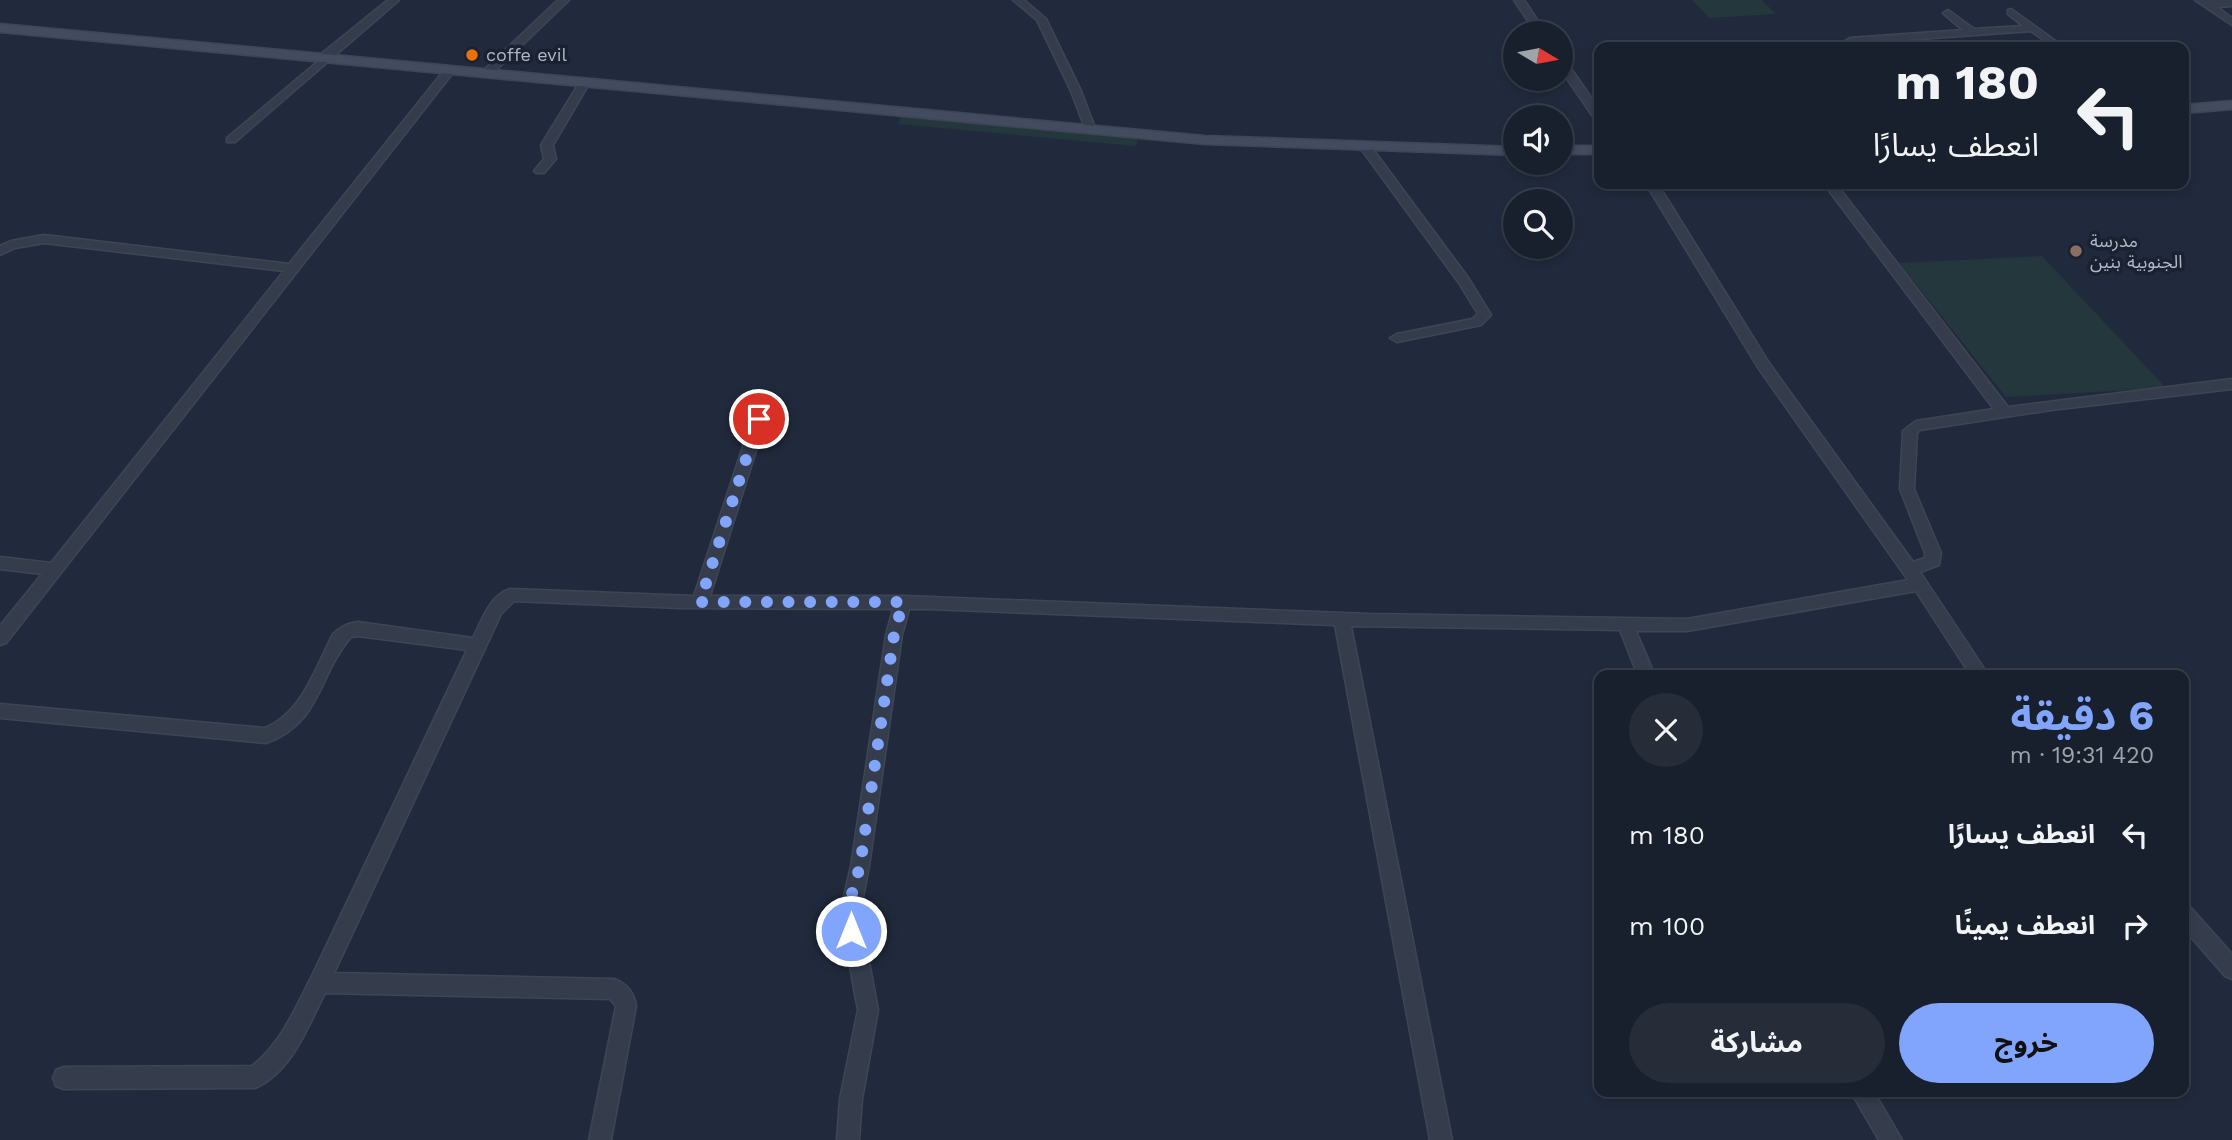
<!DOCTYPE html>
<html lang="ar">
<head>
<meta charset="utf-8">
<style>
  :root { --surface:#19202d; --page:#262d39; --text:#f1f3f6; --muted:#9fa3aa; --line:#373e49; --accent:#81a4fc }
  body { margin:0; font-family:"Work Sans","Noto Sans Arabic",sans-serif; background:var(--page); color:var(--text); direction:rtl; height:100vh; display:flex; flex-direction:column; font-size:26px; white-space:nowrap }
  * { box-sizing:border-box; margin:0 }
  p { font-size:23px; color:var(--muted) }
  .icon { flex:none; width:38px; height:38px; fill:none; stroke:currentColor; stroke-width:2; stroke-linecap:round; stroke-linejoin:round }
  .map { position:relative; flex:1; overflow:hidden; direction:ltr }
  .side { position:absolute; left:1594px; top:670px; width:595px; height:427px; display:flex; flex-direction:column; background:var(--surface); border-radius:14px; box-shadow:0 4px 10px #0003,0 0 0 2px var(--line); direction:rtl }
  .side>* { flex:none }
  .top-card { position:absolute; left:1594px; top:42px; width:595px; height:147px; border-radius:14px; box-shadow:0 4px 10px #0003,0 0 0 2px var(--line); direction:rtl; background:#19202d; color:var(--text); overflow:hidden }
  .needle { width:46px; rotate:100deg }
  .buttons { position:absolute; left:1503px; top:21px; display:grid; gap:14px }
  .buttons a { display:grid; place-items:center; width:70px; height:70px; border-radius:50%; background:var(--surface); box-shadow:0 4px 10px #0003,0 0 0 2px var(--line); font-size:35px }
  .pin { position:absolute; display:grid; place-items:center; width:60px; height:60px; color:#fff; margin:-30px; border:4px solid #fff; border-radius:50%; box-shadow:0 2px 7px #0007 }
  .me { position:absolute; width:77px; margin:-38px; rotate:0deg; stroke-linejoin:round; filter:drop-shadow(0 0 5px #0008) }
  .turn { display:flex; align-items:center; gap:24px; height:147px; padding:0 35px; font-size:32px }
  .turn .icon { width:91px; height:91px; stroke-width:2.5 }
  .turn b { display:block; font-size:49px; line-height:60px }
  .round { display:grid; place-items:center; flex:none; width:74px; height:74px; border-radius:37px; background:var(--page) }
  .summary { display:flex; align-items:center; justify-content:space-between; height:119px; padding:0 35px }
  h1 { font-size:42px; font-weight:700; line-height:52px; color:var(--accent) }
  .cta { display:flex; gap:14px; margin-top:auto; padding:14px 35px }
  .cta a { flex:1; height:80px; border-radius:42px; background:var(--accent); color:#111; font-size:28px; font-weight:700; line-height:80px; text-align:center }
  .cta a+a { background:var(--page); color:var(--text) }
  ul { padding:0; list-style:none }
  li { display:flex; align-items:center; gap:21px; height:91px; padding:0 35px }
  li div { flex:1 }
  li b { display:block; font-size:26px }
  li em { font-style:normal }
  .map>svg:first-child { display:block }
  .green { fill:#23373d }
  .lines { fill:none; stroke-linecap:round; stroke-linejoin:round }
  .street-casing { stroke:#3e4555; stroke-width:3 }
  .secondary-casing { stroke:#3e4555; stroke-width:3 }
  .street { fill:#353c4c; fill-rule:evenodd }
  .secondary { fill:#434b5f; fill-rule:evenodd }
  .route { stroke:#81a4fc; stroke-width:12; stroke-dasharray:0 21.6 }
  .food-dot { fill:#e8710a; stroke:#1a2131; stroke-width:2.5 }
  .education-dot { fill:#8d6e63; stroke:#1a2131; stroke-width:2.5 }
  .labels { text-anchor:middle; stroke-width:7; stroke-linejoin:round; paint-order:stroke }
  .far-poi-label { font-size:18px; fill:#b0b7c8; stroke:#1a2131; text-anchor:start }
</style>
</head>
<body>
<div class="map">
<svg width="2232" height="1140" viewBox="0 0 2232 1140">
  <rect width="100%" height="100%" fill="#212a3c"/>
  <path class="green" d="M 1692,0 L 1762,0 L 1776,14 L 1709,18 Z
    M 902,116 L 1138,138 L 1136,146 L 898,124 Z
    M 2042,256 L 2166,388 L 2006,397 L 1899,263 Z"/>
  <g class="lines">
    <g class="street-casing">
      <path id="street" d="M 388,0 L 399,0 L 235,142 L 227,142 L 227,138 L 321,59 L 320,55 Z
        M 558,0 L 569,0 L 491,75 L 483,75 L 483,71 Z
        M 1013,0 L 1024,0 L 1046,19 L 1081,91 L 1095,128 L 1094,130 L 1085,128 L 1071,91 L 1037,20 Z
        M 1514,0 L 1524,0 L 1546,33 L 1536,33 Z
        M 2195,0 L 2232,0 L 2232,6 L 2217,7 L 2232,18 L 2232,25 Z
        M 2011,9 L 2064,47 L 2053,47 L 2031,31 L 1850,44 L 1845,41 L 1850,38 L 1963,30 L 1945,15 L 1943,13 L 1948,10 L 1974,29 L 2023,26 L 2008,14 L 2008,10 Z
        M 1561,59 L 1565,60 L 1600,110 L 1600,122 L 1596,121 L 1561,70 Z
        M 446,68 L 455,70 L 6,643 L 0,645 L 0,626 L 42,574 L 0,569 L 0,557 L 51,563 L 284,271 L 44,243 L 15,248 L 0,255 L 0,246 L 11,241 L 44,235 L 289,264 Z
        M 581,80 L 590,82 L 553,145 L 556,159 L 544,173 L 536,173 L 534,171 L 544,159 L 541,145 Z
        M 1365,143 L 1369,144 L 1469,279 L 1491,315 L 1481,325 L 1397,342 L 1390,338 L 1397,334 L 1472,319 L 1478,314 L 1459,283 L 1359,146 Z
        M 1646,184 L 1658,184 L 1769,363 L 1913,562 L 1925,558 L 1925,553 L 1900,489 L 1903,431 L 1916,421 L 1994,409 L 1824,184 L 1836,184 L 2008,407 L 2232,379 L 2232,389 L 2051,410 L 1920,430 L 1917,433 L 1914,489 L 1941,553 L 1939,565 L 1920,572 L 1989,676 L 1971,676 L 1916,591 L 1687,631 L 1636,631 L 1655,676 L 1638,676 L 1620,630 L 1351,626 L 1452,1140 L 1430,1140 L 1335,625 L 930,609 L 909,609 L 902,635 L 869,866 L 860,913 L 878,1010 L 862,1099 L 859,1140 L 837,1140 L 840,1099 L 858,1010 L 840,913 L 851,866 L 886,635 L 893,609 L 680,608 L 514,601 L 501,614 L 334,973 L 614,979 C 627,984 634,992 636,1006 L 611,1140 L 589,1140 L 616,1006 L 610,999 L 325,993 C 308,1026 292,1072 255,1088 L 64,1089 L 56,1086 L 53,1078 L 56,1070 L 64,1067 L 252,1066 C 281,1044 295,1008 312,976 L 467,650 L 358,636 L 351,637 C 318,675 321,724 266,743 L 0,718 L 0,704 L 265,728 C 302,713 316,667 333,634 C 341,626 347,624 358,622 L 473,638 C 482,620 490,595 510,589 L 694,596 L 752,419 L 759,414 L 766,419 L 710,596 L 903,596 L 1369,614 L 1687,619 L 1908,580 L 1759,369 Z
        M 2184,906 L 2191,908 L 2232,954 L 2232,979 L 2225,976 L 2184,929 Z
        M 1851,1092 L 1874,1092 L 1902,1140 L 1879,1140 Z"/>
    </g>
    <g class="secondary-casing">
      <path id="secondary" d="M 0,24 L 1205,136 L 1516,147 L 1516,155 L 1205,144 L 0,32 Z
        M 2232,101 L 2232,109 L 2184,113 L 2184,105 Z
        M 1561,146 L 1600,146 L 1600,154 L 1561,154 Z"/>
    </g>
    <use href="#street" class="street"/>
    <use href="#secondary" class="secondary"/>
  </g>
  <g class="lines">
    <path class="route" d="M 759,419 L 700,602 L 903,602 L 894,635 L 860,866 L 851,897 L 851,931"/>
  </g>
  <circle class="food-dot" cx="472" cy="55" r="7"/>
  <circle class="education-dot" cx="2076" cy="251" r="7"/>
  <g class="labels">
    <g class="far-poi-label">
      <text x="486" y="61">coffe evil</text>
      <text x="2090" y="247">مدرسة<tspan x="2090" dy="21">الجنوبية بنين</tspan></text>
    </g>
  </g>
</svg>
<div class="buttons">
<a><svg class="needle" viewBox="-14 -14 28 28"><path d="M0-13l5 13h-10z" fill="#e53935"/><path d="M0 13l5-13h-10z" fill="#9fa3aa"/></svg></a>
<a><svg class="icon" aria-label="sound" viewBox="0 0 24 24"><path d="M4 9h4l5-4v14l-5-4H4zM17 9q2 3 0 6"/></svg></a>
<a><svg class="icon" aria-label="search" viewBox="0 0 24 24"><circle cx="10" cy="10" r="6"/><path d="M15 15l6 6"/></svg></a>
</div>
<div class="pin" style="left:759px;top:419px;background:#d93025"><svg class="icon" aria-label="arrive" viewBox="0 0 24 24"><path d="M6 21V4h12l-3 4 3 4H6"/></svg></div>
<svg class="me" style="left:851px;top:931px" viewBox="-20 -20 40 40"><circle r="17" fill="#81a4fc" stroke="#fff" stroke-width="3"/><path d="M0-11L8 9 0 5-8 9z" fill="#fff"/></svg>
<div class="top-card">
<div class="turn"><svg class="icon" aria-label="left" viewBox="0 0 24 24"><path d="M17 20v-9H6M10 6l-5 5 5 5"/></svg><div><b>180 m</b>انعطف يسارًا</div></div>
</div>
<section class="side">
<div class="summary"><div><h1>6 دقيقة</h1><p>420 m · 19:31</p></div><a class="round"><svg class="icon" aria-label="close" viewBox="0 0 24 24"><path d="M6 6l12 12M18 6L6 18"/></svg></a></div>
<ul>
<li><svg class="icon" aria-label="left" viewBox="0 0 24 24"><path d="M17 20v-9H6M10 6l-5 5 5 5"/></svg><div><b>انعطف يسارًا</b></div><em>180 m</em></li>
<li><svg class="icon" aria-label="right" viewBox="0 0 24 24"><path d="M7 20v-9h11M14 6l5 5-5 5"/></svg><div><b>انعطف يمينًا</b></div><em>100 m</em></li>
</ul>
<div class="cta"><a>خروج</a><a>مشاركة</a></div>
</section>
</div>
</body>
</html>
